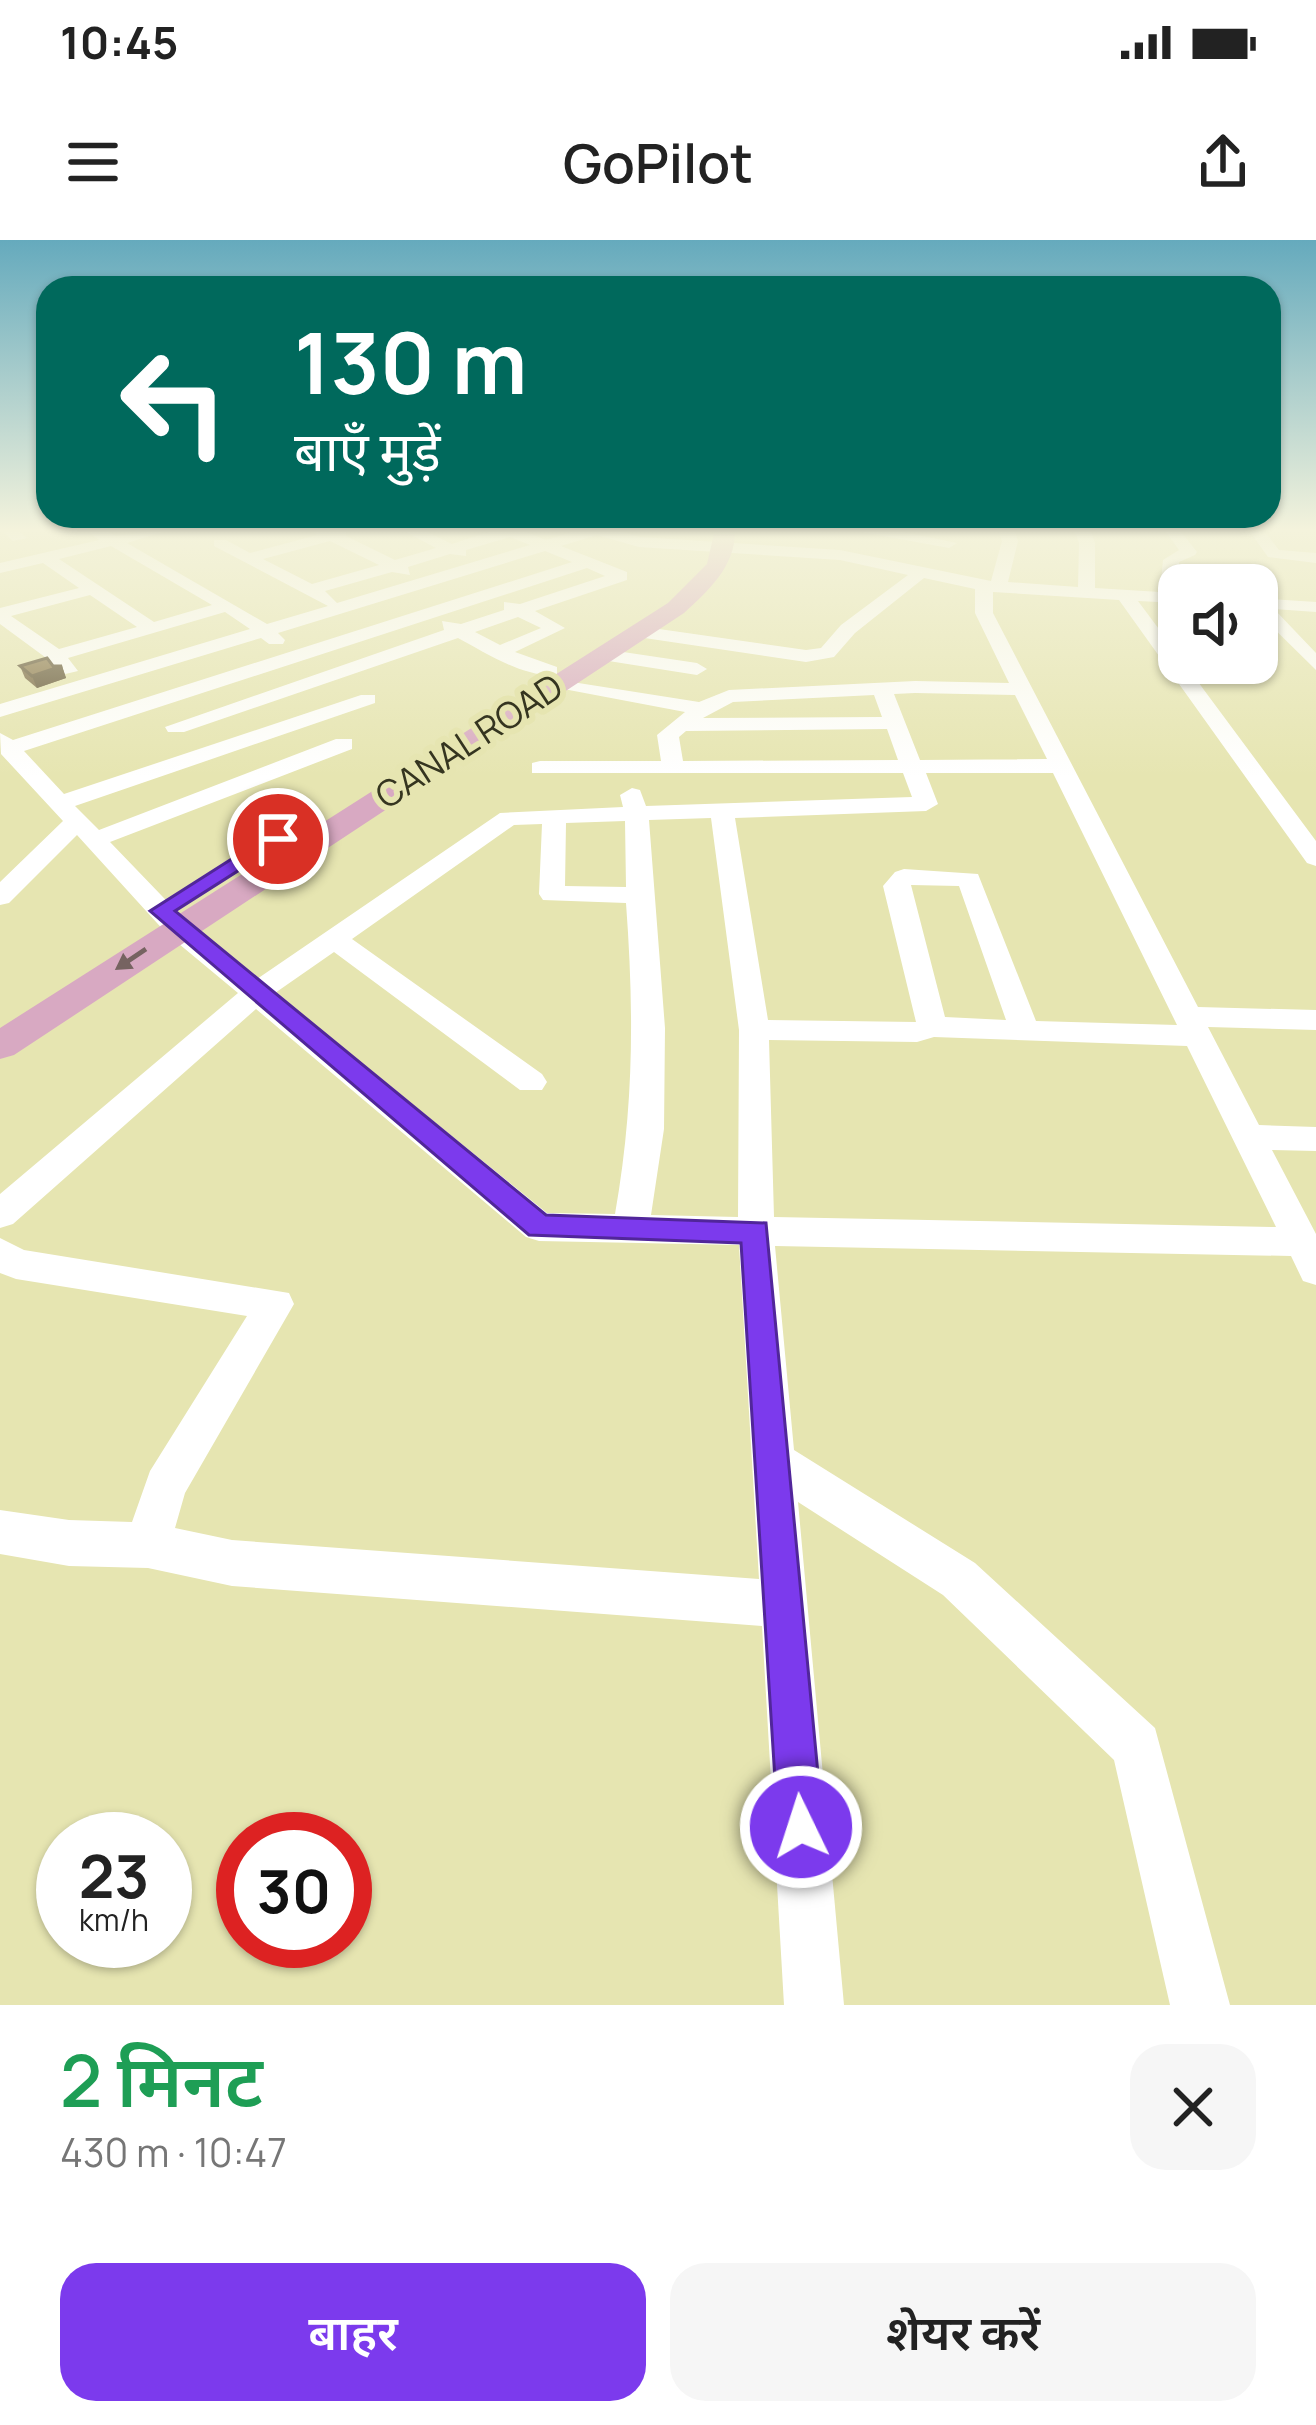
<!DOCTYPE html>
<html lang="hi">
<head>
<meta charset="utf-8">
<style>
  :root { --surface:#fff; --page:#f6f6f6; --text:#222; --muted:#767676; --accent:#7c3aed }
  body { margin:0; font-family:Manrope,"Noto Sans Devanagari",sans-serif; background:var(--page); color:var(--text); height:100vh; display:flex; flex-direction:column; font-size:45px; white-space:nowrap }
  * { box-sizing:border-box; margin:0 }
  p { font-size:39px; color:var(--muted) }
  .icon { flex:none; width:66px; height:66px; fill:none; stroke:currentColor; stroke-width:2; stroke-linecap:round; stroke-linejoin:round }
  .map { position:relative; height:1765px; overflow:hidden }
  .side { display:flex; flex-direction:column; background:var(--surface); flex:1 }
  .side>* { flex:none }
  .banner { position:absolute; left:36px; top:36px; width:1245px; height:252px; border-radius:36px; box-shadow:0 3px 9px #0004; background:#00695c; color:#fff; overflow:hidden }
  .fabs { position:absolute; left:1158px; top:324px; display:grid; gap:24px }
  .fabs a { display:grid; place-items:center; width:120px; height:120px; border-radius:24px; background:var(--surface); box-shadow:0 3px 9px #0004; font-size:60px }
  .speed { position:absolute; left:36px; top:1572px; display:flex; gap:24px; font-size:60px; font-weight:700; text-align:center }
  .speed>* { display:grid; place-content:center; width:156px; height:156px; border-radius:50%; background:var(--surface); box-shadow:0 3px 9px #0004; line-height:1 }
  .speed small { font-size:30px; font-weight:400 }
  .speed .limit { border:18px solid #d22; background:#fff; color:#111 }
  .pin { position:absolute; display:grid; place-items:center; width:102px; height:102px; color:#fff; margin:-51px; border:6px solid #fff; border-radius:50%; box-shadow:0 3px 12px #0007 }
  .me { position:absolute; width:132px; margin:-66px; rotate:356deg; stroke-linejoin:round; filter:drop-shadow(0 0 9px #0008) }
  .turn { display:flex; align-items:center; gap:42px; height:252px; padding:0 60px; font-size:54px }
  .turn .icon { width:156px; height:156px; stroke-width:2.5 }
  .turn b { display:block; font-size:84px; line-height:102px }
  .round { display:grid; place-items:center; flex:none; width:126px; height:126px; border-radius:36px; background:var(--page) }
  .overview { display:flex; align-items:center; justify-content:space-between; height:204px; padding:0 60px }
  h1 { font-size:72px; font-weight:600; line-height:90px; color:#1e9e55 }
  .action { display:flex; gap:24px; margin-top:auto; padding:24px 60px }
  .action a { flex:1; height:138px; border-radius:36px; background:var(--accent); color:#fff; font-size:48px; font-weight:600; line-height:138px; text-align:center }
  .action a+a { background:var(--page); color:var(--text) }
  .status { display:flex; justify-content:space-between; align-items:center; height:84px; padding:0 60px; background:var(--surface); direction:ltr }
  .status svg { height:33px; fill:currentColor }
  header { display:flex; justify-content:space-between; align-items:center; height:156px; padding:0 60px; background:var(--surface); font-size:54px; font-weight:600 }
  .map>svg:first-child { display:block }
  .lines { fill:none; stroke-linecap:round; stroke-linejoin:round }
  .minor { fill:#fff; fill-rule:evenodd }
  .major { fill:#d8a9c2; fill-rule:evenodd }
  .wall { fill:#715f39 }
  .shaded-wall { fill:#5c4e2e }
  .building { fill:#836f42; stroke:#5c4e2e; stroke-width:3 }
  .oneway { fill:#766361 }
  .route { fill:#7c3aed; stroke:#51269a; stroke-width:3 }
  .labels { text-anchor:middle; stroke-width:12; stroke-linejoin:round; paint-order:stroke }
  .far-street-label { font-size:36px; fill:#353520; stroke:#e6e5b1 }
</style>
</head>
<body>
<div class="status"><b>10:45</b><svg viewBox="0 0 49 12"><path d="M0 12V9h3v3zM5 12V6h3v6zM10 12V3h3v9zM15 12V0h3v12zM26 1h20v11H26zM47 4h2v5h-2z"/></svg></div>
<header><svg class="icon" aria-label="menu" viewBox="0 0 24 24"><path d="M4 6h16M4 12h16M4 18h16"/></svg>GoPilot<svg class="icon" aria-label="share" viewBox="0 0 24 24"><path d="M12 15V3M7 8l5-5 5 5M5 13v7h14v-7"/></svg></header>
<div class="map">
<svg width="1316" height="1765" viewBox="0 0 1316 1765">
  <rect width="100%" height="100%" fill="#e6e5b1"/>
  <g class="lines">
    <path class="minor" d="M 0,289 L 16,289 L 27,298 L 13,301 Z
      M 85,289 L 104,289 L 116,296 L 172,289 L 127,303 L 267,384 L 328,366 L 214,306 L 214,300 L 226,300 L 250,313 L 317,295 L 311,289 L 346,289 L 346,296 L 395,320 L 436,308 L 400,289 L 421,289 L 452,304 L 497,289 L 519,289 L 546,300 L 582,289 L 612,289 L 640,297 L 840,310 L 991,341 L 1002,301 L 998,289 L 1014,289 L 1018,301 L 1008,342 L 1078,347 L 1079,303 L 1074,289 L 1090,289 L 1095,303 L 1095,348 L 1160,352 L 1163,320 L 1179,310 L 1164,289 L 1179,289 L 1197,312 L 1195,315 L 1179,322 L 1179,363 L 1138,361 L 1179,416 L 1179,423 L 1184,423 L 1316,601 L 1316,626 L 1307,623 L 1119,360 L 993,352 L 993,373 L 1198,767 L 1316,770 L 1316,790 L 1208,787 L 1259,885 L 1316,887 L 1316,911 L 1272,910 L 1316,994 L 1316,1045 L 1303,1041 L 1291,1016 L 775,1006 L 794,1210 L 975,1323 L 1155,1488 L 1230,1765 L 1170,1765 L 1114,1520 L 943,1355 L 798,1262 L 844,1765 L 784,1765 L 762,1386 L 232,1346 L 148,1328 L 69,1326 L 0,1314 L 0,1270 L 69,1280 L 132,1282 L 150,1231 L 247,1076 L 16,1039 L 0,1033 L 0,998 L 24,1010 L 289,1053 L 294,1064 L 185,1253 L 175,1288 L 232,1300 L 759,1339 L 739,1005 L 539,1001 L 526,997 L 256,769 L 13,984 L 0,988 L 0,954 L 238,753 L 167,694 L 77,595 L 9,663 L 0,665 L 0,642 L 63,581 L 1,514 L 0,493 L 13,500 L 572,322 L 545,311 L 278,393 L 285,400 L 283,404 L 269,404 L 261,398 L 0,477 L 0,464 L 250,389 L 225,372 L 68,418 L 78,431 L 61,435 L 49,420 L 0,384 L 0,368 L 79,348 L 43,323 L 0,333 L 0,323 L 99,300 ZM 597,295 L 639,307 L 840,320 L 908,335 L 841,385 L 821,408 L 806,410 L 638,386 L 631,388 L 631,396 L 806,422 L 834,417 L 855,393 L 924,338 L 975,349 L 975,373 L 1009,443 L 915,441 L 729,450 L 699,462 L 553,439 L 553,447 L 685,472 L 657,495 L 661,521 L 540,521 L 532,523 L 532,533 L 903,533 L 912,557 L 646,566 L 640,550 L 632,548 L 620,555 L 623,567 L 500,573 L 257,739 L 187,682 L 110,602 L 352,509 L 352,499 L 336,499 L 99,590 L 75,566 L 375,463 L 375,455 L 361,455 L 64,554 L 24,511 L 587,328 L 605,336 L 520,364 L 504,362 L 504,370 L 461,384 L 442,381 L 444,390 L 165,487 L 168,492 L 184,492 L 458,398 C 486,413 524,438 557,435 L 557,427 L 515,412 L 565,388 L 535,371 L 627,340 L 627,332 L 561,306 ZM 510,297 L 530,305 L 337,363 L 325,351 L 392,332 L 410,335 L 408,327 L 450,314 L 466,316 L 466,310 ZM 330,301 L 379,325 L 312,344 L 263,319 ZM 111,306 L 212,365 L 154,382 L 59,319 ZM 90,355 L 137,387 L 59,409 L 11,376 ZM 518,377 L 541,388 L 500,405 L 475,392 ZM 915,453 L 1015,455 L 1047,519 L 920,520 L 894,454 ZM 874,455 L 882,477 L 703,478 L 733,462 ZM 887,489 L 898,520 L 683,521 L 679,497 L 686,491 ZM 926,533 L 1053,533 L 1177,785 L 1036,781 L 978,634 L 904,629 L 895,632 L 883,646 L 916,782 L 768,780 L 735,578 L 926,571 L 938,564 ZM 711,578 L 739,790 L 738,977 L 651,975 L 664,889 L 665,788 L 649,580 ZM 625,581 L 626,647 L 565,646 L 566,583 ZM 542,584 L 539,654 L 543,660 L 626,663 C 634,772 634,866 615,974 L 547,973 L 275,753 L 334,712 L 520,850 L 542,850 L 547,842 L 542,834 L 352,699 L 514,585 ZM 911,645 L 959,646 L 1006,780 L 945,777 ZM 934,797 L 1187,806 L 1276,987 L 774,977 L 769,800 L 917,802 Z
      M 845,289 L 888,289 L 957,303 L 949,308 Z
      M 1248,289 L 1263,289 L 1279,310 L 1316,313 L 1316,323 L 1268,317 Z
      M 1257,358 L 1316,362 L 1316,372 L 1274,369 L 1316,413 L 1316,430 L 1257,372 Z
      M 603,409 L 697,423 L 707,429 L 697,435 L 596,419 L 593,415 Z"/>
    <path class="major" d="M 715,289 L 735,289 C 736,326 709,350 684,373 L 14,815 L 0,819 L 0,788 L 668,363 L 707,324 Z"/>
  </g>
  <path class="wall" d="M 20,426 L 62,426 L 66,438 L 37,448 L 25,438 Z"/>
  <path class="shaded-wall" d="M 62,426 L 66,438 L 37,448 L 32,436 Z"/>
  <path class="building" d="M 47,418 L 53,426 L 62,426 L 32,436 L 20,426 Z"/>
  <defs><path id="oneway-solid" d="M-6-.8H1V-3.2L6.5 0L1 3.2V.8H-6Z" transform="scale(3)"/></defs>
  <use class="oneway" href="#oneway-solid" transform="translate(131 719) rotate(146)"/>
  <linearGradient id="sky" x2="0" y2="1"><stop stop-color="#65aabd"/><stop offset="0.54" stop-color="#f4f3dc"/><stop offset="1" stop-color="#f4f3dc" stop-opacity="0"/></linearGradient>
  <rect width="1316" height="537" fill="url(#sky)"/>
  <path class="route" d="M 271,594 L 288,599 L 175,671 L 546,975 L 766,983 L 823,1587 L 816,1602 L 801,1609 L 785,1602 L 778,1587 L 741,1003 L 529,995 L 150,671 Z"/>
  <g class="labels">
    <g class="far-street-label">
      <text transform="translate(469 501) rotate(-33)" y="13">CANAL ROAD</text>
    </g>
  </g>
</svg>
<div class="fabs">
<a><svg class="icon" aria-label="sound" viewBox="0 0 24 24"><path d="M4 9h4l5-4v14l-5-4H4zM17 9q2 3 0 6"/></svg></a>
</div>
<div class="speed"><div>23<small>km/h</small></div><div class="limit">30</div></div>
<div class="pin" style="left:278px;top:599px;background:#d93025"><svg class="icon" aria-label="arrive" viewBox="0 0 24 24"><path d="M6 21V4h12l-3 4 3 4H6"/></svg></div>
<svg class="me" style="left:801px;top:1587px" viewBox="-20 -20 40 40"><circle r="17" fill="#7c3aed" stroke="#fff" stroke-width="3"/><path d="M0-11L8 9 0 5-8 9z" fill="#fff"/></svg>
<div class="banner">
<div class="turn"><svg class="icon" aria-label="left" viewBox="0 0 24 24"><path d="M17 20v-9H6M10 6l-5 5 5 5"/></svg><div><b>130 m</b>बाएँ मुड़ें</div></div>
</div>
</div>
<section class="side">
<div class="overview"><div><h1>2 मिनट</h1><p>430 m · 10:47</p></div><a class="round"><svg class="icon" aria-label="close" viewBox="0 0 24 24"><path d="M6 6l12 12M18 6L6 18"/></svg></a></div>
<div class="action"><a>बाहर</a><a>शेयर करें</a></div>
</section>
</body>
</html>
